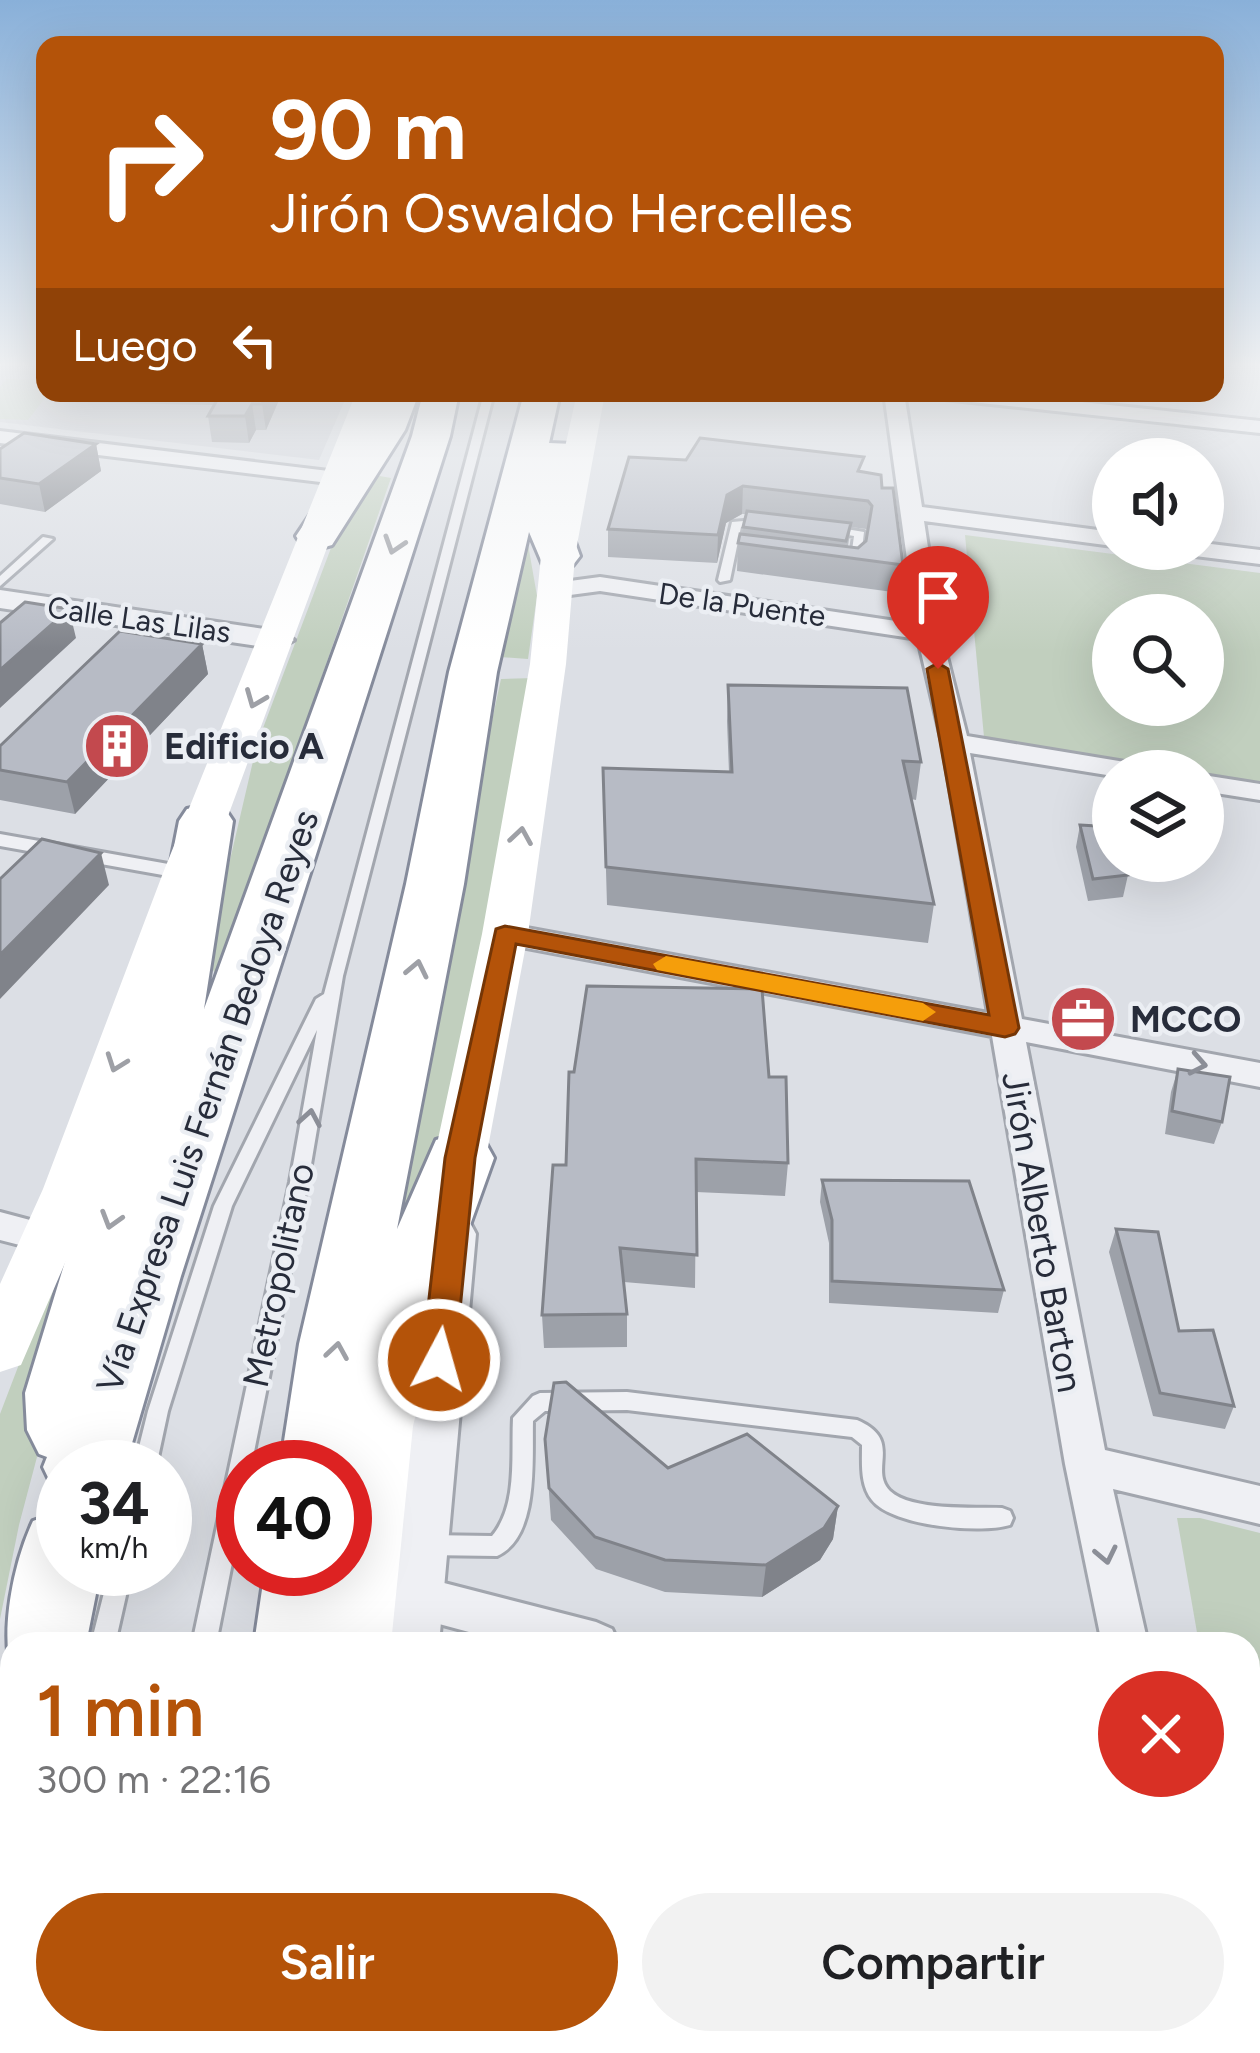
<!DOCTYPE html>
<html lang="es">
<head>
<meta charset="utf-8">
<style>
  :root { --surface:#fff; --page:#f2f2f2; --text:#202124; --muted:#757577; --accent:#b45309 }
  body { margin:0; font-family:Figtree,sans-serif; background:var(--page); color:var(--text); height:100vh; display:flex; flex-direction:column; font-size:45px; white-space:nowrap }
  * { box-sizing:border-box; margin:0 }
  p { font-size:39px; color:var(--muted) }
  .icon { flex:none; width:66px; height:66px; fill:none; stroke:currentColor; stroke-width:2; stroke-linecap:round; stroke-linejoin:round }
  .map { position:relative; flex:1; overflow:hidden }
  .panel { position:absolute; left:0px; top:1632px; width:1260px; height:423px; display:flex; flex-direction:column; background:var(--surface); border-radius:36px 36px 0 0; box-shadow:0 12px 48px #0002 }
  .panel>* { flex:none }
  .banner { position:absolute; left:36px; top:36px; width:1188px; height:366px; border-radius:24px; box-shadow:0 12px 48px #0002; background:#b45309; color:#fff; overflow:hidden }
  .controls { position:absolute; left:1092px; top:438px; display:grid; gap:24px }
  .controls a { display:grid; place-items:center; width:132px; height:132px; border-radius:50%; background:var(--surface); box-shadow:0 12px 48px #0002; font-size:60px }
  .speed { position:absolute; left:36px; top:1440px; display:flex; gap:24px; font-size:60px; font-weight:700; text-align:center }
  .speed>* { display:grid; place-content:center; width:156px; height:156px; border-radius:50%; background:var(--surface); box-shadow:0 12px 48px #0002; line-height:1 }
  .speed small { font-size:30px; font-weight:400 }
  .speed .limit { border:18px solid #d22; background:#fff; color:#111 }
  .pin { position:absolute; display:grid; place-items:center; width:102px; height:102px; color:#fff; margin:-123px -51px; border-radius:50% 50% 50% 0; rotate:-45deg; box-shadow:0 0 12px #0007 }
  .pin .icon { rotate:45deg }
  .me { position:absolute; width:132px; margin:-66px; rotate:6deg; stroke-linejoin:round; filter:drop-shadow(0 0 9px #0008) }
  .turn { display:flex; align-items:center; gap:42px; height:252px; padding:0 36px; font-size:54px }
  .turn .icon { width:156px; height:156px; stroke-width:2.5 }
  .turn b { display:block; font-size:84px; line-height:102px }
  .then { display:flex; align-items:center; height:114px; padding:0 36px; background:#0003; gap:24px; font-size:45px }
  .round { display:grid; place-items:center; flex:none; width:126px; height:126px; border-radius:63px; background:var(--page) }
  .summary { display:flex; align-items:center; justify-content:space-between; height:204px; padding:0 36px }
  h1 { font-size:72px; font-weight:600; line-height:90px; color:var(--accent) }
  .primary-button { display:flex; gap:24px; margin-top:auto; padding:24px 36px }
  .primary-button a { flex:1; height:138px; border-radius:72px; background:var(--accent); color:#fff; font-size:48px; font-weight:600; line-height:138px; text-align:center }
  .primary-button a+a { background:var(--page); color:var(--text) }
  .map>svg:first-child { display:block }
  .built { fill:#cbced6 }
  .green { fill:#c1cfbe; fill-rule:evenodd }
  .lines { fill:none; stroke-linecap:round; stroke-linejoin:round }
  .service-casing { stroke:#a2a6ae; stroke-width:6 }
  .pedestrian-casing { stroke:#a2a6ae; stroke-width:6 }
  .minor-casing { stroke:#a2a6ae; stroke-width:6 }
  .tertiary-casing { stroke:#a2a6ae; stroke-width:6 }
  .motorway-casing { stroke:#858b9b; stroke-width:6 }
  .service { fill:#eff0f4; fill-rule:evenodd }
  .pedestrian { fill:#eff0f4; fill-rule:evenodd }
  .minor { fill:#eff0f4; fill-rule:evenodd }
  .tertiary { fill:#eff0f4; fill-rule:evenodd }
  .secondary { fill:#fff; fill-rule:evenodd }
  .motorway { fill:#fff; fill-rule:evenodd }
  .wall { fill:#9da1a9; fill-rule:evenodd }
  .shaded-wall { fill:#80838a }
  .building { fill:#b7bbc5; stroke:#80838a; stroke-width:3 }
  .oneway { stroke:#9ea0a6 }
  .oneway2 { stroke:#8b8e97 }
  .route { fill:#b45309; stroke:#753606; stroke-width:3 }
  .slow { fill:#f59e0b }
  .labels { text-anchor:middle; stroke-width:9; stroke-linejoin:round; paint-order:stroke }
  .far-street-label { font-size:30px; fill:#272c3a; stroke:#ebeef3 }
  .poi-label { font-size:36px; font-weight:bold; fill:#272c3a; stroke:#ebeef3; text-anchor:start }
  .street-label { font-size:36px; fill:#272c3a; stroke:#ebeef3 }
</style>
</head>
<body>
<div class="map">
<svg width="1260" height="2053" viewBox="0 0 1260 2053">
  <rect width="100%" height="100%" fill="#dcdfe5"/>
  <path class="built" d="M 0,363 L 45,363 L 45,393 L 348,393 L 319,460 L 0,422 Z"/>
  <path class="green" d="M 6,379 L 45,380 L 45,393 L 49,393 L 28,420 L 0,419 L 0,387 Z
    M 374,475 L 391,478 L 217,977 L 207,959 L 257,744 L 331,548 Z
    M 965,535 L 1260,573 L 1260,782 L 984,737 ZM 1203,615 L 1203,705 L 1113,705 L 1113,615 Z
    M 528,544 L 537,596 L 528,659 L 500,657 Z
    M 534,678 L 463,1094 L 399,1236 L 380,1236 L 501,679 Z
    M 106,1137 L 82,1287 L 19,1525 L 0,1619 L 0,1414 Z
    M 1177,1518 L 1200,1518 L 1260,1533 L 1260,1965 L 1248,1909 L 1248,1644 L 1199,1644 Z"/>
  <g class="lines">
    <g class="service-casing">
      <path id="service" d="M 484,393 L 494,393 L 343,976 L 308,1182 L 251,1467 L 243,1467 L 243,1507 L 216,1644 L 192,1644 L 290,1182 L 317,1030 L 232,1206 L 168,1411 L 156,1467 L 134,1467 L 148,1411 L 214,1206 L 316,999 L 324,994 Z
        M 767,519 L 773,522 L 771,524 L 741,527 L 730,580 L 720,582 L 718,580 L 732,522 Z
        M 828,526 L 864,532 L 860,567 L 850,565 L 854,536 L 824,531 L 824,527 Z
        M 43,537 L 53,539 L 0,586 L 0,576 Z
        M 627,1392 L 857,1420 C 904,1440 868,1469 890,1491 C 911,1511 974,1507 1002,1508 L 1010,1511 L 1013,1518 L 1010,1525 C 980,1534 892,1526 872,1500 C 860,1485 862,1464 862,1445 L 852,1437 L 627,1410 L 545,1411 L 533,1421 C 532,1460 539,1537 497,1556 L 427,1555 L 419,1552 L 416,1545 L 419,1538 L 427,1535 L 492,1536 C 518,1505 511,1456 513,1418 L 533,1396 L 540,1393 Z
        M 110,1569 L 132,1569 L 115,1644 L 91,1644 Z
        M 25,2043 L 53,2043 L 51,2053 L 23,2053 Z
        M 138,2043 L 166,2043 L 165,2053 L 137,2053 Z"/>
    </g>
    <g class="pedestrian-casing">
      <path id="pedestrian" d="M 0,834 L 185,867 L 196,873 L 185,879 L 0,846 Z"/>
    </g>
    <g class="minor-casing">
      <path id="minor" d="M 884,393 L 904,393 L 922,507 L 1113,532 L 1113,546 L 924,521 L 941,633 L 967,736 L 1131,763 L 1145,771 L 1113,771 L 1113,776 L 970,753 L 1022,1019 L 1260,1063 L 1260,1087 L 1026,1042 L 1105,1450 L 1260,1486 L 1260,1524 L 1113,1489 L 1148,1644 L 1102,1644 L 1065,1464 L 992,1036 L 505,944 L 490,934 L 505,924 L 988,1013 L 942,742 L 918,639 L 600,591 L 555,597 L 543,590 L 555,583 L 600,577 L 916,624 Z
        M 934,393 L 998,393 L 1260,421 L 1260,433 L 944,399 Z
        M 0,431 L 337,472 L 348,478 L 337,484 L 0,443 Z
        M 1203,543 L 1260,550 L 1260,564 L 1195,556 L 1184,549 L 1203,549 Z
        M 1203,775 L 1260,784 L 1260,800 L 1203,791 Z
        M 0,1212 L 60,1228 L 66,1238 L 60,1248 L 47,1252 L 0,1240 Z
        M 413,1575 L 596,1622 L 612,1629 L 619,1644 L 514,1644 L 413,1617 L 397,1611 L 390,1596 L 397,1581 Z
        M 1181,2043 L 1237,2043 L 1239,2053 L 1183,2053 Z"/>
    </g>
    <g class="tertiary-casing">
      <path id="tertiary" d="M 0,590 L 278,631 L 294,640 L 278,649 L 0,608 Z
        M 452,1216 L 469,1221 L 476,1234 L 439,1644 L 379,1644 L 428,1234 L 435,1221 Z
        M 373,2043 L 443,2043 L 443,2053 L 373,2053 Z"/>
    </g>
    <g class="motorway-casing">
      <path id="motorway" d="M 383,393 L 419,393 L 405,430 L 332,545 L 317,549 L 302,545 L 296,536 L 367,430 Z
        M 423,393 L 459,393 L 450,436 L 181,1276 L 125,1467 L 63,1467 L 63,1495 L 55,1492 L 43,1467 L 47,1457 L 39,1454 L 27,1430 L 25,1393 L 142,1009 L 179,821 L 187,809 L 206,805 L 225,809 L 233,821 L 204,1009 L 412,436 Z
        M 524,393 L 560,393 L 549,443 L 573,444 L 579,452 L 569,526 L 580,556 L 573,565 L 558,569 L 543,565 L 529,532 L 497,672 L 464,884 L 397,1229 L 436,1140 L 460,1133 L 484,1140 L 494,1158 L 446,1292 L 413,1426 L 391,1644 L 254,1644 L 265,1569 L 345,1569 L 345,1467 L 280,1467 L 299,1344 L 406,884 L 449,672 Z
        M 63,1510 L 63,1569 L 101,1569 L 86,1644 L 12,1644 L 12,1674 C 0,1631 13,1564 33,1521 Z
        M 12,1730 L 12,1874 L 0,1879 L 0,1735 Z
        M 247,2043 L 353,2043 L 352,2053 L 246,2053 Z"/>
    </g>
    <use href="#service" class="service"/>
    <use href="#pedestrian" class="pedestrian"/>
    <use href="#minor" class="minor"/>
    <use href="#tertiary" class="tertiary"/>
    <path class="secondary" d="M 356,393 L 384,393 L 207,873 L 97,1189 L 21,1365 L 0,1372 L 0,1284 L 43,1189 L 163,873 Z
      M 577,393 L 605,393 L 575,556 L 566,664 L 528,934 L 486,1158 L 478,1171 L 460,1177 L 442,1171 L 434,1158 L 482,934 L 530,664 L 541,556 Z"/>
    <use href="#motorway" class="motorway"/>
  </g>
  <path class="wall" d="M 64,393 L 282,393 L 266,430 L 256,430 L 249,443 L 212,442 L 208,416 L 214,405 L 66,402 Z
    M 96,444 L 101,471 L 45,512 L 0,504 L 0,449 Z
    M 629,457 L 862,472 L 882,488 L 903,565 L 900,593 L 737,571 L 738,543 L 742,534 L 746,514 L 742,514 L 726,523 L 717,563 L 608,557 L 608,529 ZM 851,527 L 866,529 L 868,532 L 866,541 L 858,548 L 848,546 Z
    M 202,644 L 208,674 L 75,814 L 0,800 L 0,746 Z
    M 728,685 L 921,762 L 916,800 L 911,799 L 934,904 L 928,943 L 607,905 L 603,768 L 729,772 L 727,721 Z
    M 1080,825 L 1128,875 L 1123,897 L 1088,901 L 1076,847 Z
    M 1178,1069 L 1222,1122 L 1214,1144 L 1165,1134 L 1171,1092 Z
    M 769,1077 L 788,1163 L 785,1196 L 696,1192 L 695,1288 L 624,1282 L 627,1314 L 627,1347 L 544,1348 L 542,1315 L 566,1165 Z
    M 822,1180 L 1004,1290 L 998,1313 L 829,1303 L 829,1243 L 820,1202 Z
    M 1116,1229 L 1179,1331 L 1234,1406 L 1225,1429 L 1153,1416 L 1109,1252 Z
    M 545,1439 L 838,1506 L 833,1539 L 820,1560 L 762,1597 L 665,1592 L 596,1569 L 551,1520 Z
    M 530,2043 L 842,2043 L 841,2053 L 530,2053 Z
    M 850,2043 L 1085,2043 L 1084,2053 L 902,2053 Z"/>
  <path class="shaded-wall" d="M 267,393 L 282,393 L 266,430 L 262,404 Z
    M 252,404 L 256,430 L 249,443 L 245,416 Z
    M 96,444 L 101,471 L 45,512 L 39,484 Z
    M 743,486 L 742,514 L 726,523 L 717,563 L 718,535 L 727,495 Z
    M 69,609 L 76,638 L 0,708 L 0,670 Z
    M 202,644 L 208,674 L 75,814 L 67,782 Z
    M 101,853 L 109,885 L 0,999 L 0,955 Z
    M 838,1506 L 833,1539 L 820,1560 L 762,1597 L 766,1565 Z"/>
  <path class="building" d="M 221,393 L 267,393 L 262,404 L 252,404 L 245,416 L 208,416 Z
    M 24,433 L 96,444 L 39,484 L 0,478 L 0,449 Z
    M 700,438 L 864,457 L 858,471 L 881,475 L 882,488 L 893,488 L 903,565 L 738,543 L 740,534 L 858,548 L 866,541 L 872,506 L 868,501 L 743,486 L 727,495 L 718,535 L 608,529 L 629,457 L 686,460 Z
    M 747,511 L 851,523 L 846,541 L 743,527 Z
    M 25,602 L 69,609 L 0,670 L 0,623 Z
    M 120,631 L 202,644 L 67,782 L 0,770 L 0,746 Z
    M 728,685 L 907,688 L 921,762 L 903,761 L 934,904 L 606,867 L 603,768 L 732,772 Z
    M 1080,825 L 1113,827 L 1113,861 L 1124,861 L 1128,875 L 1093,879 Z
    M 42,839 L 101,853 L 0,955 L 0,879 Z
    M 587,986 L 762,989 L 769,1077 L 786,1077 L 788,1163 L 696,1159 L 697,1255 L 620,1248 L 627,1314 L 542,1315 L 553,1165 L 566,1165 L 569,1072 L 574,1072 Z
    M 1178,1069 L 1230,1077 L 1222,1122 L 1172,1111 Z
    M 822,1180 L 969,1181 L 1004,1290 L 832,1281 L 832,1220 Z
    M 1116,1229 L 1158,1232 L 1179,1331 L 1213,1330 L 1234,1406 L 1160,1393 Z
    M 566,1382 L 668,1468 L 747,1434 L 838,1506 L 824,1528 L 766,1565 L 665,1560 L 595,1537 L 549,1488 L 545,1439 L 554,1383 Z
    M 530,2043 L 820,2043 L 820,2053 L 530,2053 Z
    M 824,2043 L 842,2043 L 842,2050 Z
    M 1017,2043 L 1085,2043 L 1084,2053 L 1070,2053 Z"/>
  <defs><path id="oneway-chevron" d="M-2-3.5L2.5 0L-2 3.5" fill="none" stroke-width="1.6" stroke-linecap="round" stroke-linejoin="round" transform="scale(3)"/></defs>
  <g class="oneway">
    <use href="#oneway-chevron" transform="translate(394 545) rotate(108)"/>
    <use href="#oneway-chevron" transform="translate(255 699) rotate(112)"/>
    <use href="#oneway-chevron" transform="translate(521 836) rotate(-81)"/>
    <use href="#oneway-chevron" transform="translate(417 969) rotate(-78)"/>
    <use href="#oneway-chevron" transform="translate(116 1063) rotate(110)"/>
    <use href="#oneway-chevron" transform="translate(111 1220) rotate(107)"/>
    <use href="#oneway-chevron" transform="translate(337 1351) rotate(-81)"/>
  </g>
  <g class="oneway2">
    <use href="#oneway-chevron" transform="translate(1198 1064) rotate(11)"/>
    <use href="#oneway-chevron" transform="translate(310 1118) rotate(-80)"/>
    <use href="#oneway-chevron" transform="translate(1106 1555) rotate(78)"/>
  </g>
  <linearGradient id="sky" x2="0" y2="1"><stop stop-color="#89b0d9"/><stop offset="0.56" stop-color="#eff1f3"/><stop offset="1" stop-color="#eff1f3" stop-opacity="0"/></linearGradient>
  <rect width="1260" height="651" fill="url(#sky)"/>
  <path class="route" d="M 938,663 L 948,669 L 1019,1028 L 1015,1034 L 1005,1037 L 516,944 L 475,1158 L 455,1360 L 450,1370 L 439,1374 L 427,1370 L 422,1360 L 445,1158 L 496,929 L 505,926 L 989,1015 L 927,669 Z"/>
  <path class="slow" d="M 666,956 L 923,1003 L 936,1012 L 923,1021 L 657,970 L 653,964 Z"/>
  <defs>
    <g id="building-disc" transform="scale(3.45)"><circle r="9.5" fill="#c3494e" stroke="#ebeef3"/><path d="M-4-6H4V6H1V3H-1V6H-4ZM-2.5-4.3h1.7v1.8h-1.7ZM.8-4.3h1.7v1.8H.8ZM-2.5-1h1.7V.8h-1.7ZM.8-1h1.7V.8H.8Z" fill="#fff"/></g>
    <g id="office-disc" transform="scale(3.45)"><circle r="9.5" fill="#c3494e" stroke="#ebeef3"/><path d="M-6-3h4V-5.5h4V-3h4V5H-6ZM-1-4.5V-3h2v-1.5ZM-6 0V1H6V0Z" fill="#fff"/></g>
  </defs>
  <g fill-rule="evenodd">
    <use href="#building-disc" x="117" y="746"/>
    <use href="#office-disc" x="1083" y="1019"/>
  </g>
  <g class="labels">
    <g class="far-street-label">
      <text transform="translate(742 605) rotate(8)" y="10">De la Puente</text>
      <text transform="translate(139 620) rotate(8)" y="10">Calle Las Lilas</text>
    </g>
    <g class="poi-label">
      <text x="164" y="759">Edificio A</text>
      <text x="1130" y="1032">MCCO</text>
    </g>
    <g class="street-label">
      <text transform="translate(207 1101) rotate(-71)" y="13">Vía Expresa Luis Fernán Bedoya Reyes</text>
      <text transform="translate(1043 1232) rotate(80)" y="13">Jirón Alberto Barton</text>
      <text transform="translate(278 1275) rotate(-78)" y="13">Metropolitano</text>
    </g>
  </g>
</svg>
<div class="controls">
<a><svg class="icon" aria-label="sound" viewBox="0 0 24 24"><path d="M4 9h4l5-4v14l-5-4H4zM17 9q2 3 0 6"/></svg></a>
<a><svg class="icon" aria-label="search" viewBox="0 0 24 24"><circle cx="10" cy="10" r="6"/><path d="M15 15l6 6"/></svg></a>
<a><svg class="icon" aria-label="layers" viewBox="0 0 24 24"><path d="M12 4l9 5-9 5-9-5zM3 14l9 5 9-5"/></svg></a>
</div>
<div class="speed"><div>34<small>km/h</small></div><div class="limit">40</div></div>
<div class="pin" style="left:938px;top:669px;background:#d93025"><svg class="icon" aria-label="arrive" viewBox="0 0 24 24"><path d="M6 21V4h12l-3 4 3 4H6"/></svg></div>
<svg class="me" style="left:439px;top:1360px" viewBox="-20 -20 40 40"><circle r="17" fill="#b45309" stroke="#fff" stroke-width="3"/><path d="M0-11L8 9 0 5-8 9z" fill="#fff"/></svg>
<div class="banner">
<div class="turn"><svg class="icon" aria-label="right" viewBox="0 0 24 24"><path d="M7 20v-9h11M14 6l5 5-5 5"/></svg><div><b>90 m</b>Jirón Oswaldo Hercelles</div></div>
<div class="then">Luego<svg class="icon" aria-label="left" viewBox="0 0 24 24"><path d="M17 20v-9H6M10 6l-5 5 5 5"/></svg></div>
</div>
<section class="panel">
<div class="summary"><div><h1>1 min</h1><p>300 m · 22:16</p></div><a class="round" style="background:#d93025;color:#fff"><svg class="icon" aria-label="close" viewBox="0 0 24 24"><path d="M6 6l12 12M18 6L6 18"/></svg></a></div>
<div class="primary-button"><a>Salir</a><a>Compartir</a></div>
</section>
</div>
</body>
</html>
